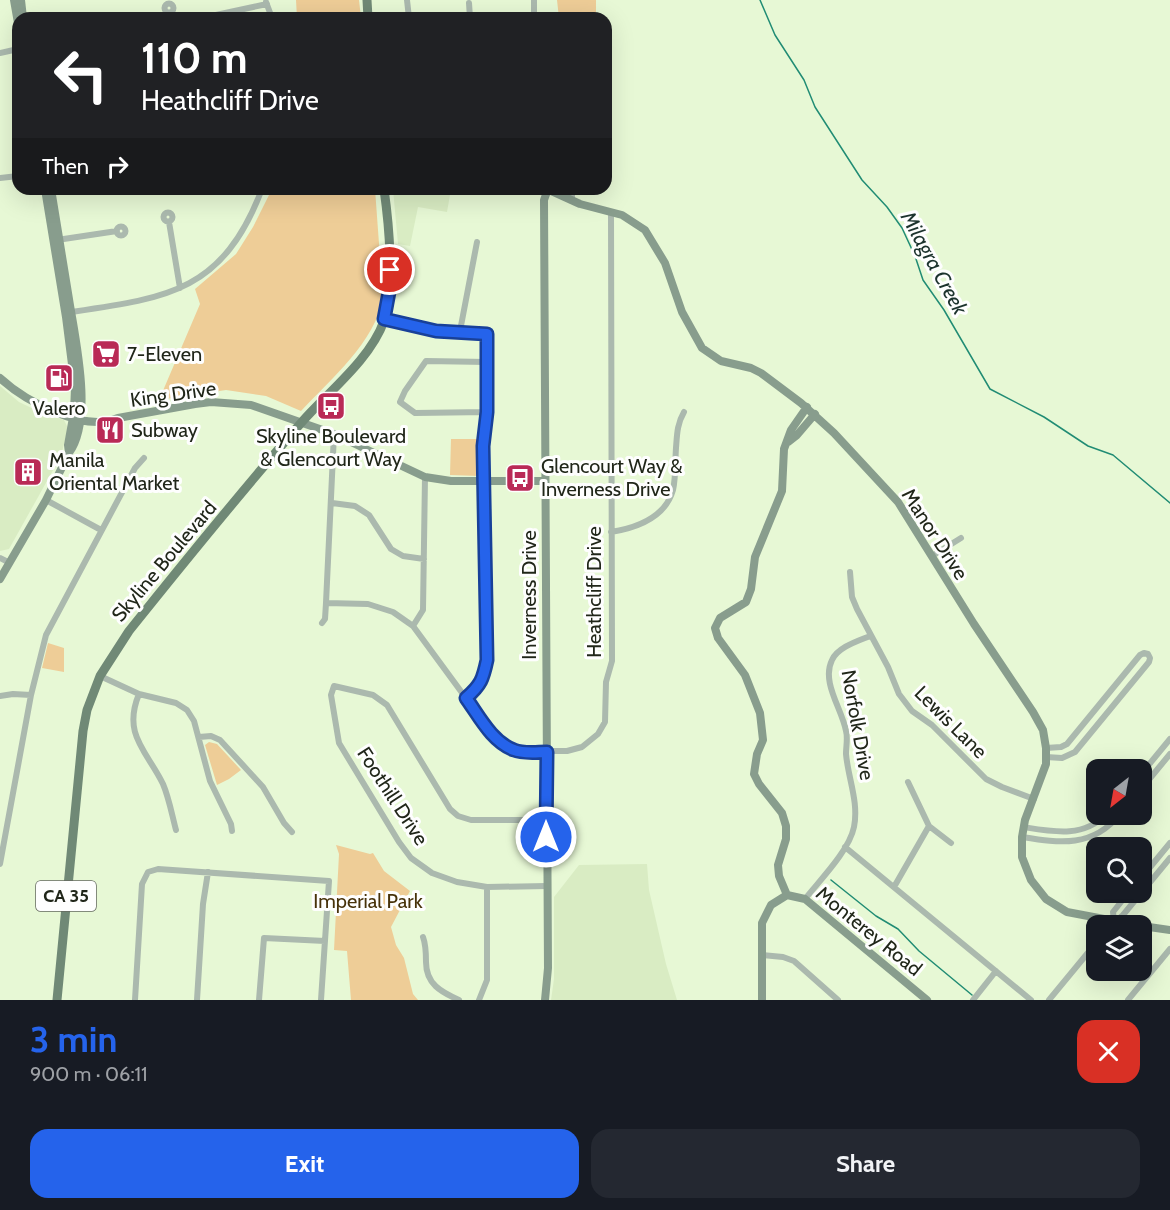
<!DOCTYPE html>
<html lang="en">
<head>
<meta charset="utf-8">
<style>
  :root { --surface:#171b24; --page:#242831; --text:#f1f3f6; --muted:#9ea1a6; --accent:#2563eb }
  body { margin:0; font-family:Cabin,sans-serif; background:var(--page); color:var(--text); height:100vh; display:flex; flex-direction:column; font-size:22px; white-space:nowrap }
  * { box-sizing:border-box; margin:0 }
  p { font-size:20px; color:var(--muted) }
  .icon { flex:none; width:33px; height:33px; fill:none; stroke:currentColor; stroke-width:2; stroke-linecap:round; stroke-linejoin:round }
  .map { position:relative; height:1000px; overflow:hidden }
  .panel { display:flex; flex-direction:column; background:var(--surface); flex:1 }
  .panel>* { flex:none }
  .guide { position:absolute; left:12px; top:12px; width:600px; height:183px; border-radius:18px; box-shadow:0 6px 24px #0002; background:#202124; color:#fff; overflow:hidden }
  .needle { width:39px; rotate:211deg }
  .fabs { position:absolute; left:1086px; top:759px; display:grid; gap:12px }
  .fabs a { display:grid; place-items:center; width:66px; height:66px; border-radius:12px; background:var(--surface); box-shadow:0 6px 24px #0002; font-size:30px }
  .pin { position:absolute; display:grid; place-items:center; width:51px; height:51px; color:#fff; margin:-26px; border:3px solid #fff; border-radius:50%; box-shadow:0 2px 6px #0007 }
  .me { position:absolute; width:66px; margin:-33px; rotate:0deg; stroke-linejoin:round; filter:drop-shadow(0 0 4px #0008) }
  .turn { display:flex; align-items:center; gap:21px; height:126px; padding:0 30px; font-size:27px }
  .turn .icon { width:78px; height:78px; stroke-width:2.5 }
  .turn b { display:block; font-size:42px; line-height:51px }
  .then { display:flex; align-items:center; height:57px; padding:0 30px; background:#0003; gap:12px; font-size:22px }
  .round { display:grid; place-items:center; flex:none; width:63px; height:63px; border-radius:18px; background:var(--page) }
  .overview { display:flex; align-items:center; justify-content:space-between; height:102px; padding:0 30px }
  h1 { font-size:36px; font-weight:800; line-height:45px; color:var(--accent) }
  .action { display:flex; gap:12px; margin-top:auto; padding:12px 30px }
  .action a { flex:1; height:69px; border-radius:18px; background:var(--accent); color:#fff; font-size:24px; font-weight:800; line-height:69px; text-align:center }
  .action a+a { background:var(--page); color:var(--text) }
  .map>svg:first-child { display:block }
  .built { fill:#d9ecc3 }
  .green { fill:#eecd97 }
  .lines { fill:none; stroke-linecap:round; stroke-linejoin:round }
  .stream { stroke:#218c74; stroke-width:1.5 }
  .street { stroke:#abb9ae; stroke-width:6 }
  .secondary { stroke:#889d8d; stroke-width:8 }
  .primary { stroke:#708976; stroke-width:9 }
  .route-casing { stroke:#184099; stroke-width:15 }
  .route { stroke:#2563eb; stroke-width:10 }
  .labels { text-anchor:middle; stroke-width:6; stroke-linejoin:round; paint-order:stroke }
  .shield { fill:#fefefe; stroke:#63675e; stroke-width:1.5 }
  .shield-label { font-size:18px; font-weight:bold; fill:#202619 }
  .poi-label { font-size:20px; fill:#202619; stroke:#fefefe; text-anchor:start }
  .street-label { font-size:20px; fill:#202619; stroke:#fefefe }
  .park-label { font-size:20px; fill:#47320a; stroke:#fefefe }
  .water-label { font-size:21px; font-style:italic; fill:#1c332d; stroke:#fefefe }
</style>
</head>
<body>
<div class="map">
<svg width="1170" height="1000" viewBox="0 0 1170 1000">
  <rect width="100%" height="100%" fill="#e7f8d5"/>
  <path class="built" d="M 393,189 L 451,189 L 447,212 L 418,207 L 410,246 L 398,244 Z
    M 0,386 L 19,402 L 40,412 L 64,420 L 68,428 L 61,456 L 9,549 L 0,551 Z
    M 647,864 L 649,890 L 666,964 L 677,1000 L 551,1000 L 554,979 L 554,897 L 579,865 Z"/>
  <path class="green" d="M 296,0 L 359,0 L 361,18 L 297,18 Z
    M 557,0 L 596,0 L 596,18 L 559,18 Z
    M 272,189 L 375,189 L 383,298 C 375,342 331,379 301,411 L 266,396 L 226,390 L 159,400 L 200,304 L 195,289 L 236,254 L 253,227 Z
    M 451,439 L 479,439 L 479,476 L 450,475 Z
    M 48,643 L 64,648 L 64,672 L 42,668 Z
    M 209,742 L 217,744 L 241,770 L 229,779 L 217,785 L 205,745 Z
    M 336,845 L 370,854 L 373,853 L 384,871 L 410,891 L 391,927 L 396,945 L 404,958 L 413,994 L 418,1000 L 351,1000 L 347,951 L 334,950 L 339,854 Z"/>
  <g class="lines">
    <path class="stream" d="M 760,0 L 775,35 L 804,80 L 815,107 L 862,180 L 887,207 L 902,228 L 915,256 L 923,280 L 944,310 L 990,389 L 1044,417 L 1088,446 L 1113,455 L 1170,503
      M 831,880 L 876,916 L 898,929 L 919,951 L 972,995"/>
    <path class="street" d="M 407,0 L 409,18
      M 534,0 L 534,18
      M 266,2 L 272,18
      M 469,3 L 470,18
      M164.5 8a4.5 4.5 0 1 1 9 0a4.5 4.5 0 1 1-9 0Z
      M 202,18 L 267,4
      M 0,53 L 18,49
      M 0,178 L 18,176
      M 572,189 L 572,201
      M163.5 217a4.5 4.5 0 1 1 9 0a4.5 4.5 0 1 1-9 0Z
      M 169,222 L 180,288
      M116.5 231a4.5 4.5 0 1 1 9 0a4.5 4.5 0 1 1-9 0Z
      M 57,240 L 117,231
      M 68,315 L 71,312 C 169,298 223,291 262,189
      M 384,319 L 436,331 L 487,334 L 487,412 L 483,446 L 487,660 C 483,679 481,685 466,698
      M 460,331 L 477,242
      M 487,362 L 426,361 L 405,391 L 400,402 L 415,413 L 487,412
      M 46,500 L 101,530
      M 332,503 L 355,506 L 369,515 L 391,549 L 403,556 L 424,559
      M 611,532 C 636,528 665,518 673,490 C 676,477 675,461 676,448 C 677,435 677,424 684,412
      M 932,556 L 961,538
      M 0,558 L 10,563
      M 850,572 L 852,597 L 857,609 L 888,667 L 899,694 L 912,711 L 932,725 L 986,779 L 1002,787 L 1034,799
      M 326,603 L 368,604 L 393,612 L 413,626 L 493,735 L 515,751 L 567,751 L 582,747 L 598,734 L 605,722 L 606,682 L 612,661 L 611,212
      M 322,623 L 325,619 L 326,603 L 334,434
      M 413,626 L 423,610 L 425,477
      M 100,676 L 139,694 L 176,703 L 187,710 L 194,721 L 210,781 L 231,824 L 232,831
      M 139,694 C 122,735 147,751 163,784 C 169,798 172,815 176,830
      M 0,696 L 13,694 L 31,695
      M 199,737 L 211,736 L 220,740 L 263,787 L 284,823 L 292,832
      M 1046,757 L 1062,758 L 1075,752 L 1149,662 L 1150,658 L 1148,654 L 1144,653 L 1140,655 L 1067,744 L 1061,747 L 1046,748
      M 1142,773 L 1170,739
      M 908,782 L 929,826 L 951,843
      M 1142,788 L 1170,754
      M 546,820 L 471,820 L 458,816 L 450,809 L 387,705 L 373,695 L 334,686 L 331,695 L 339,743 L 399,842 L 411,858 L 432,873 L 457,882 L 487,887 L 547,886
      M 1023,827 C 1054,832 1083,838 1107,814
      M 1022,837 C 1060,843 1093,848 1120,814
      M 845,847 L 1031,1000
      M 0,864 L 31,695 L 46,635 L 135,468 L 144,458
      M 1142,877 L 1170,843
      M 894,887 L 929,826
      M 805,899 C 820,880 849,851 854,827 C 859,802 848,778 846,754 C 846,746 848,738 846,731 C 842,709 821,682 832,660 C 838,647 858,641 870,636
      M 1114,921 L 1113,912 L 1129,892
      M 1110,926 L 1123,915 L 1170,858
      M 423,937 C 426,945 426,953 426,962 C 426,984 441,992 459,1000
      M 761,955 L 783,957 L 794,961 L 838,1000
      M 135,1000 L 142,884 L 148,872 L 158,869 L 329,881 L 321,1000
      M 197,1000 L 203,904 L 208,872
      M 259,1000 L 264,938 L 325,941
      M 479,1000 L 487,980 L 487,887
      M 973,1000 L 996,971
      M 1049,1000 L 1096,943
      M 1128,1000 L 1170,949"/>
    <path class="secondary" d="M 14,0 L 18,23
      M 21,0 L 23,18
      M 45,189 L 66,317 L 75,388 L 74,412 L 68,445 L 69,453
      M 547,189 L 580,204 L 622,215 L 645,230 L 665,263 L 682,312 L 702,348 L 721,361 L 751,368 L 761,373 L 801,403 L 834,433 L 898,502 L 974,624 L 1033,712 L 1043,730 L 1046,748 L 1046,764 L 1025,820 L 1022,837 L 1022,857 L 1031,880 L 1046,899 L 1067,912 L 1141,926
      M 0,378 C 25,401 84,433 118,418 L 195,404 L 211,402 L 251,405 L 334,434 L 425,477 L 451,481 L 545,481
      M 788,442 L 797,435 L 815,414
      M 0,579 L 46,500 L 69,453 C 94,419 75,338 69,299 C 63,262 57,226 51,189
      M 787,895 L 779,876 L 778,865 L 786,839 L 786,826 L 782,813 L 759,784 L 754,774 L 757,754 L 763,740 L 760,713 L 745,675 L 718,638 L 715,628 L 720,618 L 746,602 L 751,589 L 755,557 L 782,491 L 784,449 L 791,430 L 807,407
      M 1142,926 L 1170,930
      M 545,1000 L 548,968 L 544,200 L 548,189
      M 762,1000 L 762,923 L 771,905 L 787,895 L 805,899 L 927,1000"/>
    <path class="primary" d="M 367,0 L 368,18
      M 57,1000 L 83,731 L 87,710 L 100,676 L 129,631 C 185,561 242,491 301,423 C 328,392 370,360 384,321 C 395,288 389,224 384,189"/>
  </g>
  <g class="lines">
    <g class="route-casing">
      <path id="route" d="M 390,270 L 389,292 L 384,319 L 436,331 L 487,334 L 487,412 L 483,446 L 487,660 C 483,679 481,685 466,698 C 479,716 492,742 514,750 C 523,754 537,752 547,752 L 546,837"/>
    </g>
    <use href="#route" class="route"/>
  </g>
  <defs>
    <g id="supermarket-square" transform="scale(1.5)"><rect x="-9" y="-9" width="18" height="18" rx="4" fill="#b92a56" stroke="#fefefe"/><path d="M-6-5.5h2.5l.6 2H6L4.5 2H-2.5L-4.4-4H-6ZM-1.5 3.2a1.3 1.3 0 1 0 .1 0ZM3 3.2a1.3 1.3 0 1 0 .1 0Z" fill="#fff"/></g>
    <g id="fuel-square" transform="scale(1.5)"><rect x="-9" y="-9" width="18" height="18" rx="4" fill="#b92a56" stroke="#fefefe"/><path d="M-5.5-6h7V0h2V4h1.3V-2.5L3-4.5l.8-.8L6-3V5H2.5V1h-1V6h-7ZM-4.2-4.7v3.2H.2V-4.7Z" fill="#fff"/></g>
    <g id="bus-square" transform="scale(1.5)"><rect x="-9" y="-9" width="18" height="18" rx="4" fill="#b92a56" stroke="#fefefe"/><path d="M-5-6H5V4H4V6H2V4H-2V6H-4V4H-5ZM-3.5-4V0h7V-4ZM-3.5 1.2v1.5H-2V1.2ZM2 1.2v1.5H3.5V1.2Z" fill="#fff"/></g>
    <g id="restaurant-square" transform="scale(1.5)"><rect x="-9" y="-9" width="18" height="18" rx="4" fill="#b92a56" stroke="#fefefe"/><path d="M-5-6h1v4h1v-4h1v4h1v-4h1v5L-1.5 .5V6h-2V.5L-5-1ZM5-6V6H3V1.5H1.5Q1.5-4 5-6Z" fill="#fff"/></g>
    <g id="building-square" transform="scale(1.5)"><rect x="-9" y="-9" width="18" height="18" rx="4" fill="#b92a56" stroke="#fefefe"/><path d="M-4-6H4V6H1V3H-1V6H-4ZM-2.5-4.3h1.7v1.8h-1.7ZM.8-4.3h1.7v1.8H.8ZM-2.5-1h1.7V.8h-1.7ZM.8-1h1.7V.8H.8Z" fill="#fff"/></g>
  </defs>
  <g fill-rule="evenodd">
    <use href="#supermarket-square" x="106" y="354"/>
    <use href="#fuel-square" x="59" y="378"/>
    <use href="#bus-square" x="331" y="406"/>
    <use href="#restaurant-square" x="110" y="430"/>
    <use href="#building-square" x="28" y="472"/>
    <use href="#bus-square" x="520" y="478"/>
  </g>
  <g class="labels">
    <rect class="shield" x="36" y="881" width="60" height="30" rx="4.5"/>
    <g class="shield-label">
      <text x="66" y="902">CA 35</text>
    </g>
    <g class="poi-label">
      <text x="127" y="361">7-Eleven</text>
      <text x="59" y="415" text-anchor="middle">Valero</text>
      <text x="131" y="437">Subway</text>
      <text x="331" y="443" text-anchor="middle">Skyline Boulevard<tspan x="331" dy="23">&amp; Glencourt Way</tspan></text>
      <text x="49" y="467">Manila<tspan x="49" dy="23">Oriental Market</tspan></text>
      <text x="541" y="473">Glencourt Way &amp;<tspan x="541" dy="23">Inverness Drive</tspan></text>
    </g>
    <g class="street-label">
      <text transform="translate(173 394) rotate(-8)" y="7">King Drive</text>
      <text transform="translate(935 534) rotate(57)" y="7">Manor Drive</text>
      <text transform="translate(164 561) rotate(-50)" y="7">Skyline Boulevard</text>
      <text transform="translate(594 592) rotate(-90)" y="7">Heathcliff Drive</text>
      <text transform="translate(529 595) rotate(-90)" y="7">Inverness Drive</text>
      <text transform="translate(951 722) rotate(45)" y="7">Lewis Lane</text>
      <text transform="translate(858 725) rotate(80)" y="7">Norfolk Drive</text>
      <text transform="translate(393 796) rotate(57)" y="7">Foothill Drive</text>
      <text transform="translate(869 931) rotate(39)" y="7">Monterey Road</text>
    </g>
    <g class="park-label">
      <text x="368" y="908">Imperial Park</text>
    </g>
    <g class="water-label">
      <text transform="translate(934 263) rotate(61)" y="7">Milagra Creek</text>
    </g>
  </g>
</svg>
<div class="fabs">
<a><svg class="needle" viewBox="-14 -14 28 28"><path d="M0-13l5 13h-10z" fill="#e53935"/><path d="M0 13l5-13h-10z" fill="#9ea1a6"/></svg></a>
<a><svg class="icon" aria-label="search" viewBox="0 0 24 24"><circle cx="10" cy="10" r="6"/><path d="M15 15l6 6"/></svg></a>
<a><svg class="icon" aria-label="layers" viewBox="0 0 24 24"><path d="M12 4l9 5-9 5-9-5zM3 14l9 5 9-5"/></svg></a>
</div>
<div class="pin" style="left:390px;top:270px;background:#d93025"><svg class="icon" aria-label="arrive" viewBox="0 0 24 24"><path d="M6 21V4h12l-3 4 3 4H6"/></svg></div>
<svg class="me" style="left:546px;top:837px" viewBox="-20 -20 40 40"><circle r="17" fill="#2563eb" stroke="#fff" stroke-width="3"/><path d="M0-11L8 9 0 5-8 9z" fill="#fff"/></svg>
<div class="guide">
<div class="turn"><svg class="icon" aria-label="left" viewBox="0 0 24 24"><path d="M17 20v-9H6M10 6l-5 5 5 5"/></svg><div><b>110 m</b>Heathcliff Drive</div></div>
<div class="then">Then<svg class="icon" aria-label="right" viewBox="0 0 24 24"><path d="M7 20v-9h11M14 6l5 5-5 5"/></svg></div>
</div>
</div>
<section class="panel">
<div class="overview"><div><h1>3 min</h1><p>900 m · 06:11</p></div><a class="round" style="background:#d93025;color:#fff"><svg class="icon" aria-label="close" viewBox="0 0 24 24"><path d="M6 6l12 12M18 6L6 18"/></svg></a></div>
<div class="action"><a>Exit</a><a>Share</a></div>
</section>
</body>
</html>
